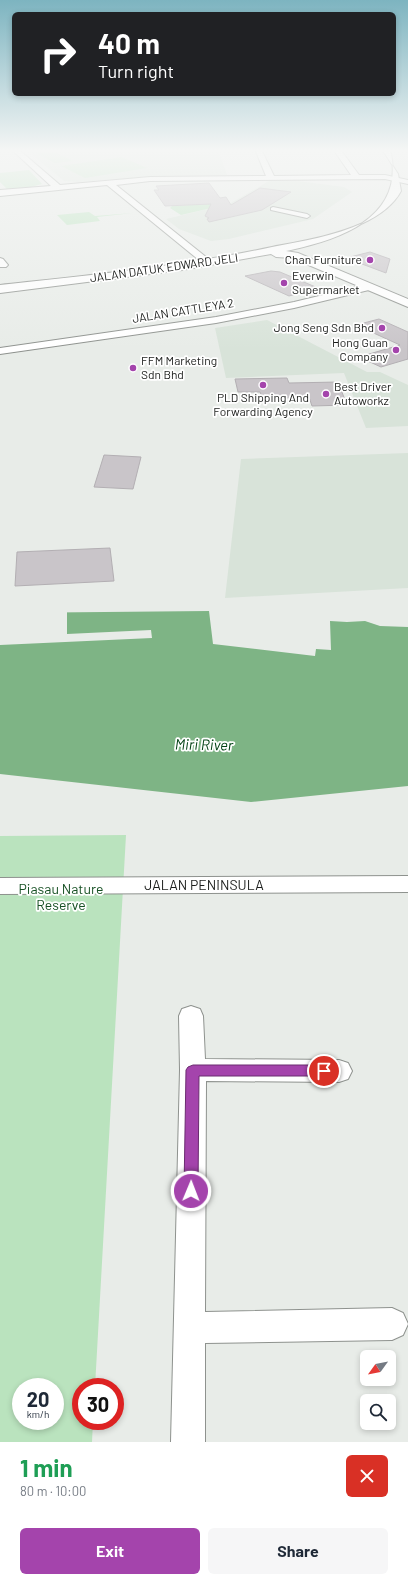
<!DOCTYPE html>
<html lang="en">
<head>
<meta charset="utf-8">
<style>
  :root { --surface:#fff; --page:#f6f6f7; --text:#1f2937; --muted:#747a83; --accent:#a444ac }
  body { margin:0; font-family:Barlow,sans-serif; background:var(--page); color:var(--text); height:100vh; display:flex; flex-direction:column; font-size:15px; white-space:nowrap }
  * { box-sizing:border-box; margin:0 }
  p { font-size:13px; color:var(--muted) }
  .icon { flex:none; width:22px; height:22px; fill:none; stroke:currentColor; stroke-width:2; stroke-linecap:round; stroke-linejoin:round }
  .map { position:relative; height:1442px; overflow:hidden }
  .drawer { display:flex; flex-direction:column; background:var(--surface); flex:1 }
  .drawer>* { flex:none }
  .top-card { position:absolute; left:12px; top:12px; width:384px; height:84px; border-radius:6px; box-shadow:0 2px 6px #0003; background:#202124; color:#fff; overflow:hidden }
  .needle { width:26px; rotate:237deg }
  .tools { position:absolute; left:360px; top:1350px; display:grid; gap:8px }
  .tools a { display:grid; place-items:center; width:36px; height:36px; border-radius:6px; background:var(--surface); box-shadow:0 2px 6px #0003; font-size:20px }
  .speed { position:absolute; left:12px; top:1378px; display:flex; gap:8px; font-size:20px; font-weight:700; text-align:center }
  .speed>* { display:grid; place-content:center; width:52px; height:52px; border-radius:50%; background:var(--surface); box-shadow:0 2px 6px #0003; line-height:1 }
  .speed small { font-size:10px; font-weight:400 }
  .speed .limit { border:6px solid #d22; background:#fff; color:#111 }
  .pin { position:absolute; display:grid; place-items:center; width:34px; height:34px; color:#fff; margin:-17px; border:2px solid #fff; border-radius:50%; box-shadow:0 1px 4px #0007 }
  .me { position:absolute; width:44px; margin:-22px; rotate:1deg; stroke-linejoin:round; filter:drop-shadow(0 0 3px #0008) }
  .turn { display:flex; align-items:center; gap:14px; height:84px; padding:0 20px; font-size:18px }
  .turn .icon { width:52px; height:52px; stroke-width:2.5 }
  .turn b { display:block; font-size:28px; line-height:34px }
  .round { display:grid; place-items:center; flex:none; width:42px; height:42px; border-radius:6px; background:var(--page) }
  .head { display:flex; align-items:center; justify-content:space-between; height:68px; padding:0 20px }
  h1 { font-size:24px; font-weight:700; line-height:30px; color:#1e9e55 }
  .primary-button { display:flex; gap:8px; margin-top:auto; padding:8px 20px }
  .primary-button a { flex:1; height:46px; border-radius:6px; background:var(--accent); color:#fff; font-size:16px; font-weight:700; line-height:46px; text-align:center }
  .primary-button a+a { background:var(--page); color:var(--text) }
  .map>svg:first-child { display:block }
  .built { fill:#d8e3d9 }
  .green { fill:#bae3be; fill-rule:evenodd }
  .water { fill:#7eb485 }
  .pier { fill:#e8ece8 }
  .building { fill:#c9c5c9; stroke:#b3afb3 }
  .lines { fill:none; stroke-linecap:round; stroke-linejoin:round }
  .pedestrian-casing { stroke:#8e928e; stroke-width:2 }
  .minor-casing { stroke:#8e928e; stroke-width:2 }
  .tertiary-casing { stroke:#8e928e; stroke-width:2 }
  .pedestrian { fill:#fff; fill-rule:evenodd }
  .minor { fill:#fff; fill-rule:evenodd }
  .tertiary { fill:#fff; fill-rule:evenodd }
  .route { fill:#a444ac; stroke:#6b2c70 }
  .poi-dot { fill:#a444ac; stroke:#fff; stroke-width:1.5 }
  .labels { text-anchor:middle; stroke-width:3.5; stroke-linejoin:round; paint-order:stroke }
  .far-poi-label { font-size:12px; fill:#1a1c1a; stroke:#fff; text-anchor:end }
  .far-street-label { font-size:12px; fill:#1a1c1a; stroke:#fff }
  .street-label { font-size:14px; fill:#1a1c1a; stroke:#fff }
  .park-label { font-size:14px; fill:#165023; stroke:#fff }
  .water-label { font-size:15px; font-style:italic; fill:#044316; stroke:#fff }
</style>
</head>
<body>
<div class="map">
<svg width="408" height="1442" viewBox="0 0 408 1442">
  <rect width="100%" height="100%" fill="#e8ece8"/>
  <path class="built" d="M 25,149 L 218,149 L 227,175 L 156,176 L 79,182 L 64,181 Z
    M 269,181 L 297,181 L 344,187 L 352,192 L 313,219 L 229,239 L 211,241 L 179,229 L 166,219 L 229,204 Z
    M 267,320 L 367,372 L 380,372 L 408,385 L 408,426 L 366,428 L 344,373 L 226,378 L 215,328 Z
    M 408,453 L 408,588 L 225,598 L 241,459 Z"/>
  <path class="green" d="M 53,151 L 73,161 L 55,163 L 36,153 Z
    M 122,157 L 147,168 L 85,178 L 61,166 Z
    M 29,170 L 42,184 L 31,187 L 7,189 L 0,182 L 0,173 Z
    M 228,203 L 229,204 L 181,215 L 170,208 L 172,206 Z
    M 89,212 L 95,216 L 133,213 L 97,217 L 100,221 L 67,225 L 57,215 Z
    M 126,835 L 95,1387 L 81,1387 L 81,1421 L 93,1421 L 92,1442 L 0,1442 L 0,836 ZM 21,1387 L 55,1387 L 55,1421 L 21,1421 Z"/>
  <path class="water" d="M 209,611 L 213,644 L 315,656 L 316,649 L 331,650 L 330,621 L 347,622 L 365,621 L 380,626 L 408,627 L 408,786 L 251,802 L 0,774 L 0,613 Z"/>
  <path class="pier" d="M 0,611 L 67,611 L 67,634 L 151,630 L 152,638 L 0,645 Z"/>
  <path class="building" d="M 209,183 L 220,198 L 226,197 L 231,205 L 260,188 L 291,192 L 262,210 L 209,222 L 207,219 L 209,218 L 205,216 L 211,204 L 165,206 L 154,190 L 159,190 L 156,186 Z
    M 370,252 L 390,259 L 386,273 L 346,258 Z
    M 271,271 L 280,272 L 318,288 L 289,296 L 245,276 Z
    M 379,319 L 408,332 L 408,359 L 381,367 L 359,357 L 400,345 L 356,325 Z
    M 287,378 L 289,383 L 338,382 L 347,405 L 312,406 L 309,397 L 263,399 L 260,392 L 238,392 L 235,379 Z
    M 104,455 L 141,457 L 133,489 L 94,487 Z
    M 110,548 L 114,581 L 15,586 L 17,552 Z"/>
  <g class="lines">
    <g class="pedestrian-casing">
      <path id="pedestrian" d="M 273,207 L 307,214 L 310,216 L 307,218 L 271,210 L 271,208 Z"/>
    </g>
    <g class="minor-casing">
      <path id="minor" d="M 11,149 L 18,149 L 60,185 L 150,177 L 266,176 L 255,149 L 261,149 L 274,176 L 351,175 L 333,149 L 340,149 L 359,175 L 385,175 L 408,180 L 408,184 L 385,179 L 150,181 L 116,185 L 211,261 L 213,263 L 208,266 L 205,265 L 107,185 L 0,196 L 0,190 L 51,186 Z
        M 0,258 L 3,259 L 8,265 L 6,267 L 0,267 Z
        M 369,284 L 373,285 L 374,287 L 373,289 L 294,308 L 216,323 L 0,354 L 0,348 L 216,317 L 294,302 Z
        M 408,876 L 408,892 L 0,894 L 0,878 Z
        M 191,1006 L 200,1009 L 203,1016 L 205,1059 L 339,1060 L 348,1063 L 352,1071 L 348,1079 L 339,1082 L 206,1081 L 205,1312 L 392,1308 L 403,1313 L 408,1324 L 403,1335 L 392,1340 L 205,1343 L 205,1442 L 171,1442 L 180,1070 L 179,1016 L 182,1009 Z"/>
    </g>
    <g class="tertiary-casing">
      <path id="tertiary" d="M 382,149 L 390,149 C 408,220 334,241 286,251 L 298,253 L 408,299 L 408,307 L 292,258 L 276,257 L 271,254 L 182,270 L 0,293 L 0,285 C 91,275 183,266 272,247 C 303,241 334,236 363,223 C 378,216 393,206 401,191 L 398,174 Z"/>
    </g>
    <use href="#pedestrian" class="pedestrian"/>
    <use href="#minor" class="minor"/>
    <use href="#tertiary" class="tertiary"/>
  </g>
  <linearGradient id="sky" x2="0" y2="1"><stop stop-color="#7db4c0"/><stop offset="0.43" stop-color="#f5f6f5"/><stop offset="1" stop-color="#f5f6f5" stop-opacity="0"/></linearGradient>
  <rect width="408" height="350" fill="url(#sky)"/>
  <path class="route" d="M 193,1065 L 324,1065 L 329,1067 L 330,1071 L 329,1074 L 324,1076 L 199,1076 L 198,1191 L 196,1196 L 191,1198 L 186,1196 L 184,1191 L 186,1070 L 188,1067 Z"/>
  <g class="poi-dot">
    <circle cx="370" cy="260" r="4"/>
    <circle cx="284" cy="283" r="4"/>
    <circle cx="382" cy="328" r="4"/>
    <circle cx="396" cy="350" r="4"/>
    <circle cx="133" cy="368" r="4"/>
    <circle cx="263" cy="385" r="4"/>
    <circle cx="326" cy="394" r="4"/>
  </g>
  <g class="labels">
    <g class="far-poi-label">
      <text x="362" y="264">Chan Furniture</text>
      <text x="292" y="280" text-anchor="start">Everwin<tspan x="292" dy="14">Supermarket</tspan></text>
      <text x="374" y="332">Jong Seng Sdn Bhd</text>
      <text x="388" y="347">Hong Guan<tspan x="388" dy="14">Company</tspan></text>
      <text x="141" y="365" text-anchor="start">FFM Marketing<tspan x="141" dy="14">Sdn Bhd</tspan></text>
      <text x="334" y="391" text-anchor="start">Best Driver<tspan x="334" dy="14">Autoworkz</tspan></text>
      <text x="263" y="402" text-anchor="middle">PLD Shipping And<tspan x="263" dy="14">Forwarding Agency</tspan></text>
    </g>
    <g class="far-street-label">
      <text transform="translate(164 268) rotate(-8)" y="4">JALAN DATUK EDWARD JELI</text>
      <text transform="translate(183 311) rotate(-9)" y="4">JALAN CATTLEYA 2</text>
    </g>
    <g class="street-label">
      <text x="204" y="890">JALAN PENINSULA</text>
    </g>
    <g class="park-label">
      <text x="61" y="894">Piasau Nature<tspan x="61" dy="16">Reserve</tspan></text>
    </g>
    <g class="water-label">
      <text transform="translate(204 745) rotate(1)" y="5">Miri River</text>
    </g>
  </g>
</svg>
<div class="tools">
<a><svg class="needle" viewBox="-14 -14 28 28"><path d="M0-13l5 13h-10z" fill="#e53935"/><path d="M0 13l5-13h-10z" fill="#747a83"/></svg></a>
<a><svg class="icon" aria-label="search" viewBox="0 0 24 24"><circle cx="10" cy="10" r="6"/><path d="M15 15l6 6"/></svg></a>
</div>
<div class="speed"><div>20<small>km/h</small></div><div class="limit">30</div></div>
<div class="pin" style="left:324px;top:1071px;background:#d93025"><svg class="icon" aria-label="arrive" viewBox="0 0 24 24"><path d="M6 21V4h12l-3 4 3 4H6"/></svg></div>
<svg class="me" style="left:191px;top:1191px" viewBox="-20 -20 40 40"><circle r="17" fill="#a444ac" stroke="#fff" stroke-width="3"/><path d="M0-11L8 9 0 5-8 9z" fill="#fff"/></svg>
<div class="top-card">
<div class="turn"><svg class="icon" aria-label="right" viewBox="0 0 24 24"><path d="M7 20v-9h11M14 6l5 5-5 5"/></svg><div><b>40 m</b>Turn right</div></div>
</div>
</div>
<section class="drawer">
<div class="head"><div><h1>1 min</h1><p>80 m · 10:00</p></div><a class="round" style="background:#d93025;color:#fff"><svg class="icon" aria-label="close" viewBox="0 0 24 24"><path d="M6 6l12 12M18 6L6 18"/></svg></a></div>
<div class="primary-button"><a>Exit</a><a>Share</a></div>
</section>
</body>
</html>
